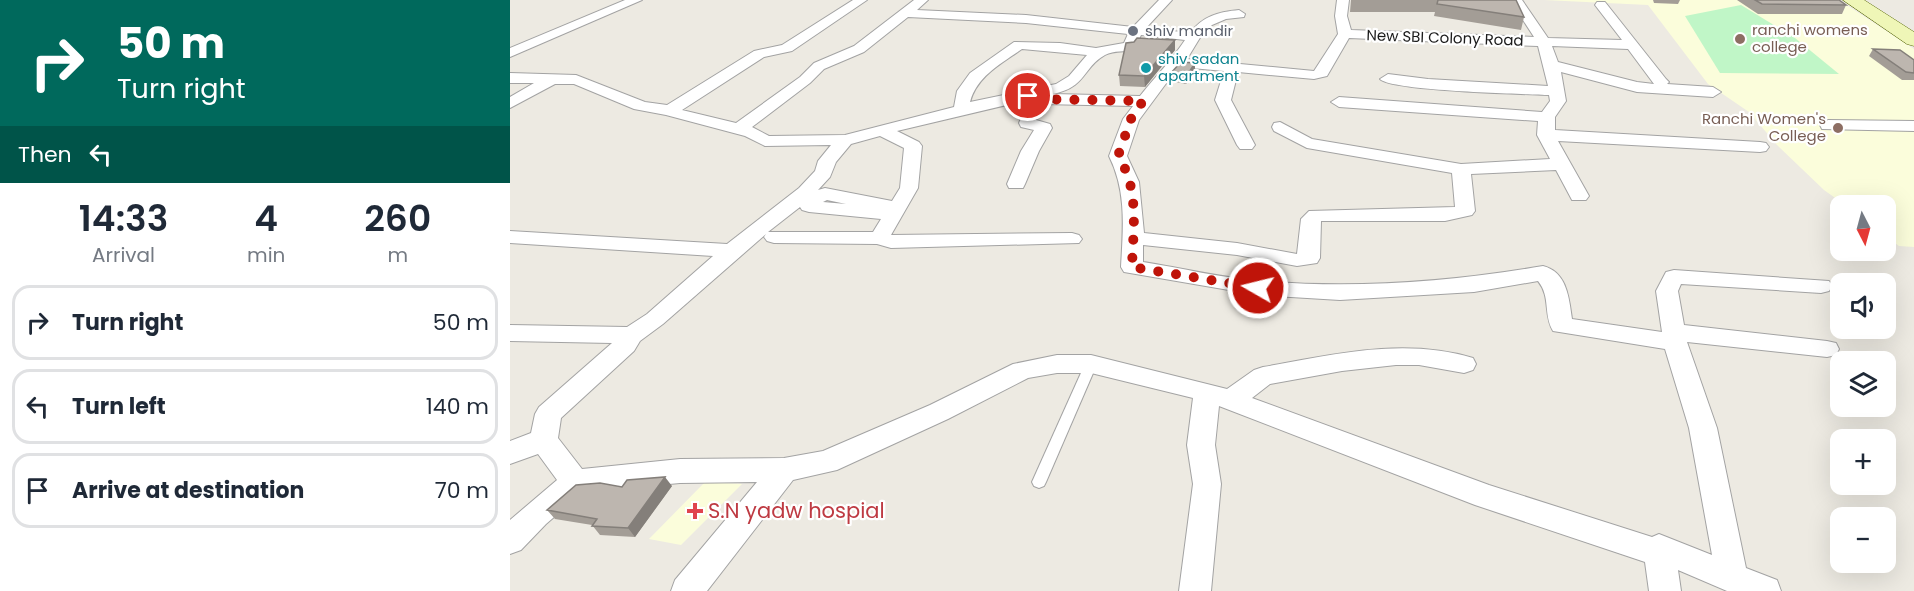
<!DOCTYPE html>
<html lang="en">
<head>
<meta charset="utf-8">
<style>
  :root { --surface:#fff; --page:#f2f2f3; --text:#1f2937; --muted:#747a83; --line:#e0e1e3 }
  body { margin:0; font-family:Poppins,sans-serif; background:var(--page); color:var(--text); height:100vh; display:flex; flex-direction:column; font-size:22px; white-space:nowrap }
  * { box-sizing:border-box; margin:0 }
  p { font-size:20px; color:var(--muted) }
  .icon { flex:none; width:33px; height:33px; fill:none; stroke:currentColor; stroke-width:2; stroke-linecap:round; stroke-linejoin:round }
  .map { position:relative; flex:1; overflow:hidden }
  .drawer { display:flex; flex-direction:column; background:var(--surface); width:510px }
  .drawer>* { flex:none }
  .guide { background:#00695c; color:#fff; overflow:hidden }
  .needle { width:39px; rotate:174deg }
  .buttons { position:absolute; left:1320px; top:195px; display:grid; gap:12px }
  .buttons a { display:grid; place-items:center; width:66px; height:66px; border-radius:12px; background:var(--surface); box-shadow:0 6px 24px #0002; font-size:30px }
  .pin { position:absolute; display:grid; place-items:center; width:51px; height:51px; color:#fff; margin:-26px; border:3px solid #fff; border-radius:50%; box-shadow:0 2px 6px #0007 }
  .me { position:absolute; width:66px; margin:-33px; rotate:278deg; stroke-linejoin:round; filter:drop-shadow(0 0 4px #0008) }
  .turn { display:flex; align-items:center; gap:21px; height:126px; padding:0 18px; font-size:27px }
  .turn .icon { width:78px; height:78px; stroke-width:2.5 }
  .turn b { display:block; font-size:42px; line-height:51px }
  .then { display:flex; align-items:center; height:57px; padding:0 18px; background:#0003; gap:12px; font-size:22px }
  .eta { display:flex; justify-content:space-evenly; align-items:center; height:102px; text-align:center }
  .eta b { font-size:36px; font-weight:600; line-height:42px }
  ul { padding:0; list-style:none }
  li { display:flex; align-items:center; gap:18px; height:75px; margin:0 12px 9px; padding:0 6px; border:3px solid var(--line); border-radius:18px }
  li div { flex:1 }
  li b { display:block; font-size:22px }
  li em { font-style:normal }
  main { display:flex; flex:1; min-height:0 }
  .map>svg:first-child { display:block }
  .education { fill:#fbfddb }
  .park { fill:#c0f6c7 }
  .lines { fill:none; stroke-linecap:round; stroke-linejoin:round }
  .service-casing { stroke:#a3a3a3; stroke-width:2 }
  .minor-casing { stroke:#a3a3a3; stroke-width:2 }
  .secondary-casing { stroke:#5c6d0a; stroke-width:1 }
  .service { fill:#fff; fill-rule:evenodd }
  .minor { fill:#fff; fill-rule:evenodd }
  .secondary { fill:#eff6b7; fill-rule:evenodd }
  .wall { fill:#a39d96 }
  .shaded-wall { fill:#847f7a }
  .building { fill:#bdb6af; stroke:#847f7a; stroke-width:1.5 }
  .route { stroke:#bf1409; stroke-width:10; stroke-dasharray:0 18 }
  .worship-dot { fill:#6b7280; stroke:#fff; stroke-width:2 }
  .education-dot { fill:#8d6e63; stroke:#fff; stroke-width:2 }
  .culture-dot { fill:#0f9aa8; stroke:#fff; stroke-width:2 }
  .health-dot { fill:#e0444e; stroke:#fff; stroke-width:2 }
  .labels { text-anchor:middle; stroke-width:4.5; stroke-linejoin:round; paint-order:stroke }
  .far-education-label { font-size:15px; fill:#785e54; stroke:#fff; text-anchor:start }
  .far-worship-label { font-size:15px; fill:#5b616d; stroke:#fff; text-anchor:start }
  .far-street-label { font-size:15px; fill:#1c1c1c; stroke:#fff }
  .far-culture-label { font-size:15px; fill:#0d838f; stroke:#fff; text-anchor:start }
  .near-health-label { font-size:21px; fill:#be3a42; stroke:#fff; text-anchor:start }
</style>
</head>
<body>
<main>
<section class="drawer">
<div class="guide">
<div class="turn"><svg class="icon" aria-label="right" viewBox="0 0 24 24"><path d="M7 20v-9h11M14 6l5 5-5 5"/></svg><div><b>50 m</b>Turn right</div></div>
<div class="then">Then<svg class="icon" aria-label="left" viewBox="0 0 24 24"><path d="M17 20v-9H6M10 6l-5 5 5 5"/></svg></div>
</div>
<div class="eta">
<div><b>14:33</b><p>Arrival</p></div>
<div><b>4</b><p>min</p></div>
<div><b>260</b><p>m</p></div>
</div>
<ul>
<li><svg class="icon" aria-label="right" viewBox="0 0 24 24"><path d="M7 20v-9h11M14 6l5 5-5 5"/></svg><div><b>Turn right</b></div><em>50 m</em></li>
<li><svg class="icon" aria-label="left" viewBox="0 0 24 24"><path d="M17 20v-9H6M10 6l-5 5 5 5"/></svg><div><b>Turn left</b></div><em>140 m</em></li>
<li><svg class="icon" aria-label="arrive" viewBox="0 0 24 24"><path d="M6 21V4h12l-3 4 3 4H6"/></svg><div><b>Arrive at destination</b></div><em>70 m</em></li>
</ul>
</section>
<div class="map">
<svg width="1404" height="591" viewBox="0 0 1404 591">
  <rect width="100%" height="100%" fill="#edeae2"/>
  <path class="education" d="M 1034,0 L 1329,0 L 1404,49 L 1404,247 L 1389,246 L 1376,236 L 1376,206 L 1335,205 L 1314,190 L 1267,145 L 1239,112 L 1198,84 L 1138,5 Z
    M 195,482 L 232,484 L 171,545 L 139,539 Z"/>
  <path class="park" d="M 1231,5 L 1285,38 L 1329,74 L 1210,73 L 1175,16 Z"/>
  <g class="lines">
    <g class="service-casing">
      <path id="service" d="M 581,360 L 585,361 L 587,364 L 536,482 L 534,486 L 529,488 L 524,486 L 522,482 L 575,364 L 577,361 Z"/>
    </g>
    <g class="minor-casing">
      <path id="minor" d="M 115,0 L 132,0 L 0,57 L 0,48 Z
        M 343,0 L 357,0 L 282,51 L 254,57 L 172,110 L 226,123 L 290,77 L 304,63 L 344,46 L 404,0 L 418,0 L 407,10 L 516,15 L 623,27 L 649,0 L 662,0 L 636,28 L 680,33 C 693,16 708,12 729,10 L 735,14 L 734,17 L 716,19 L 702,25 L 691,36 L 677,59 L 804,71 L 828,34 L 825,16 L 827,0 L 839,0 L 837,16 L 841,30 L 1024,37 L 1000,0 L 1012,0 L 1038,38 L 1112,40 L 1085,5 L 1087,2 L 1095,2 L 1156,79 L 1159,82 L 1157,84 L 1203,87 L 1211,92 L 1203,97 L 1127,92 L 1051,72 L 1056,101 L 1045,117 L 1045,130 L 1250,142 L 1256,143 L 1259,147 L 1256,151 L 1250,152 L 1048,141 L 1079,196 L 1076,200 L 1062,200 L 1046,170 L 961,174 L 965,211 L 962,215 L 935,221 L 811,221 L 810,258 L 807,263 L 787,266 L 727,255 L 633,245 L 633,262 C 672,268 711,278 750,281 C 845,289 940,282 1033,266 C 1057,272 1059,298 1062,319 L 1152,332 L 1146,291 L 1156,272 L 1164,270 L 1319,281 L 1322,286 L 1319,291 L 1311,293 L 1171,284 L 1168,291 L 1174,325 L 1317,341 L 1326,343 L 1329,349 L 1326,355 L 1317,357 L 1177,342 L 1207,428 L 1236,568 L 1267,580 L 1271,591 L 1217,591 L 1168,570 L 1171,591 L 1139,591 L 1135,562 L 965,505 L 709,406 L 705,445 L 711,484 L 701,591 L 669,591 L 683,484 L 677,445 L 683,398 L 581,373 L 547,373 L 518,378 L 438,419 L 327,470 L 283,480 L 197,591 L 161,591 L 165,580 L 247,482 L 170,483 L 73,492 L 36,524 L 11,550 L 0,554 L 0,520 L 47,480 L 28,454 L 0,464 L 0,441 L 21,433 L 25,414 L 29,407 L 102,343 L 0,341 L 0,325 L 117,327 L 137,314 L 203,256 L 0,243 L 0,231 L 217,244 L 289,188 L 305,171 L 308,161 L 321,145 L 255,146 L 235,136 L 156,115 L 124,109 L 64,84 L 45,84 L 0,108 L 0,97 L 24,83 L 0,83 L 0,73 L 66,75 L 135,102 L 157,105 L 244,51 L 272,45 ZM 398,17 L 516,23 L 618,34 L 614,43 L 586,48 L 550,43 L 504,42 L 460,73 L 447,91 L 444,107 L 335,135 L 259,136 L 242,127 L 300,83 L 314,69 L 354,52 ZM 631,35 L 675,40 C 662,60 645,77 630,96 L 543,94 C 577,87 572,68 595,55 C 604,50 615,52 624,50 ZM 839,38 L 1028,46 L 1038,86 L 918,79 L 878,74 L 870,79 C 881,91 1015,94 1039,95 L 1040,101 L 1032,112 L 829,97 L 821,102 L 829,107 L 1028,121 L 1027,135 L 1040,159 L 951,164 L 802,139 L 770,122 L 764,123 L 762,127 L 764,131 L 797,148 L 942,173 L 945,207 L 799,211 L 791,219 L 787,254 L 727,243 L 634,233 L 629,182 L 617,156 L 629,120 L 666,70 L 671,67 L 714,71 L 705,100 L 727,145 L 730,149 L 742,149 L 745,145 L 721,100 L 728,72 L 804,79 L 817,76 ZM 1042,46 L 1118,49 L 1144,84 L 1127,82 L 1048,62 ZM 512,49 L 577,55 L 559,76 L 546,84 L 460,102 C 467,76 491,64 512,49 ZM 518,100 L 509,123 L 511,127 L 524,130 L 511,151 L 497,184 L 499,188 L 513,188 L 515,184 L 529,151 L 542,128 L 540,124 L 526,120 L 532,104 L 623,106 L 613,119 L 599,156 C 617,192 613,228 611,267 L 614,272 L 748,295 L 830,300 L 964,292 L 1028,281 C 1041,297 1033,314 1043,331 L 1155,349 L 1179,428 L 1202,555 L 1149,534 L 1142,537 L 979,485 L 742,398 L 760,384 L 832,371 L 886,365 L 909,365 L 954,373 L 963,370 L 966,364 L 963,358 C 893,337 822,355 753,367 L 744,370 L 717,389 L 581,355 L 547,355 L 503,364 L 420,405 L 313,451 L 274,458 L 170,459 L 72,469 L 48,438 L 51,418 L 124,351 L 130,341 L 153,324 L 256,234 L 254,237 L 257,241 L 264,243 L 367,244 L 381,248 L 569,243 L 572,239 L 569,235 L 562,233 L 381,235 L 408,188 L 412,146 L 409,142 L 387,131 ZM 370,136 L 394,148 L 390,188 L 382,201 L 315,188 L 308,190 L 320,177 L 326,162 L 341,144 ZM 317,200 L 336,204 L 313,202 ZM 290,207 L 292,210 L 299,212 L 371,219 L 363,232 L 258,232 Z
        M 1318,120 L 1404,121 L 1404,131 L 1312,129 L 1310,125 Z"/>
    </g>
    <g class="secondary-casing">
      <path id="secondary" d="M 1333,0 L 1354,0 L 1404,32 L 1404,46 L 1397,44 Z"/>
    </g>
    <use href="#service" class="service"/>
    <use href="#minor" class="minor"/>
    <use href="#secondary" class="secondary"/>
  </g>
  <path class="wall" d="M 841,0 L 1006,0 L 1014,17 L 1011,30 L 924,16 L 925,12 L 840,12 Z
    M 1143,0 L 1170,0 L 1168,4 L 1144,3 Z
    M 1227,0 L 1329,0 L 1336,5 L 1332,14 L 1248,14 Z
    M 665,40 L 665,50 L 635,87 L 610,86 L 609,75 Z
    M 1363,49 L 1404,60 L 1404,80 L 1392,80 L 1359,56 Z
    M 685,63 L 685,71 L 676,84 L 660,81 L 660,74 Z
    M 162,486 L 125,537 L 90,535 L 82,525 L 45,519 L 37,510 L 112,487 Z"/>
  <path class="shaded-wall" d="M 665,40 L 665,50 L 635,87 L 634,76 Z
    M 685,63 L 685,71 L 676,84 L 676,77 Z
    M 155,477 L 162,486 L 125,537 L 118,528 Z"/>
  <path class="building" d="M 928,0 L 1006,0 L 1014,17 L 927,4 Z
    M 1245,0 L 1329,0 L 1336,5 L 1252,4 Z
    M 627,38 L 665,40 L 634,76 L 609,75 L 616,43 L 624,42 Z
    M 1363,49 L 1390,50 L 1404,60 L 1404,73 L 1396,72 Z
    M 671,62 L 685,63 L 676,77 L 660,74 Z
    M 155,477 L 118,528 L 82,526 L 87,519 L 37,510 L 66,485 L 90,483 L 112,487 L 117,480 Z"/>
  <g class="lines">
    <path class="route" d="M 518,96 L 528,94 L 526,99 L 633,101 L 621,119 L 608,156 C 630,189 623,230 622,267 L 748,288"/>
  </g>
  <circle class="worship-dot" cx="623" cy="31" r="6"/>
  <g class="education-dot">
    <circle cx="1230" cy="39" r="6"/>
    <circle cx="1328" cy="128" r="6"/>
  </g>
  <circle class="culture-dot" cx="636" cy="68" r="6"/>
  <path class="health-dot" d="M182 502h6v6h6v6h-6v6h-6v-6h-6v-6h6z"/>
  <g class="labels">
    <g class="far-education-label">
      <text x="1242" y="35">ranchi womens<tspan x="1242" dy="17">college</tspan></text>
      <text x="1316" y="124" text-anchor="end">Ranchi Women's<tspan x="1316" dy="17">College</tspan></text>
    </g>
    <g class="far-worship-label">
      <text x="635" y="36">shiv mandir</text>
    </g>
    <g class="far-street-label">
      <text transform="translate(935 38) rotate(2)" y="5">New SBI Colony Road</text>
    </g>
    <g class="far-culture-label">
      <text x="648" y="64">shiv sadan<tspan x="648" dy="17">apartment</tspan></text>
    </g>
    <g class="near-health-label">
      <text x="198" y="518">S.N yadw hospial</text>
    </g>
  </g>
</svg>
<div class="buttons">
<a><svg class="needle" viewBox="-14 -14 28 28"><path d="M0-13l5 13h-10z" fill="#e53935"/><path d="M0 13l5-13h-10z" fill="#747a83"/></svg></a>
<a><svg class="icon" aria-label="sound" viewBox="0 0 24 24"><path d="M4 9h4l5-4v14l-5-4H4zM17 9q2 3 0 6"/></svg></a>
<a><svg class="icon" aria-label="layers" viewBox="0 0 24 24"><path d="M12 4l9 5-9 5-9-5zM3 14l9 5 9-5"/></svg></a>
<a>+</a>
<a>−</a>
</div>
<div class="pin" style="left:518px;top:96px;background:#d93025"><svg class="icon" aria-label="arrive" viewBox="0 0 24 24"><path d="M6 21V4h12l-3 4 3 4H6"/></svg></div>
<svg class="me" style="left:748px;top:288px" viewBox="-20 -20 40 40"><circle r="17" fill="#bf1409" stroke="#fff" stroke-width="3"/><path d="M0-11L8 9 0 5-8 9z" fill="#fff"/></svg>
</div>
</main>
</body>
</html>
